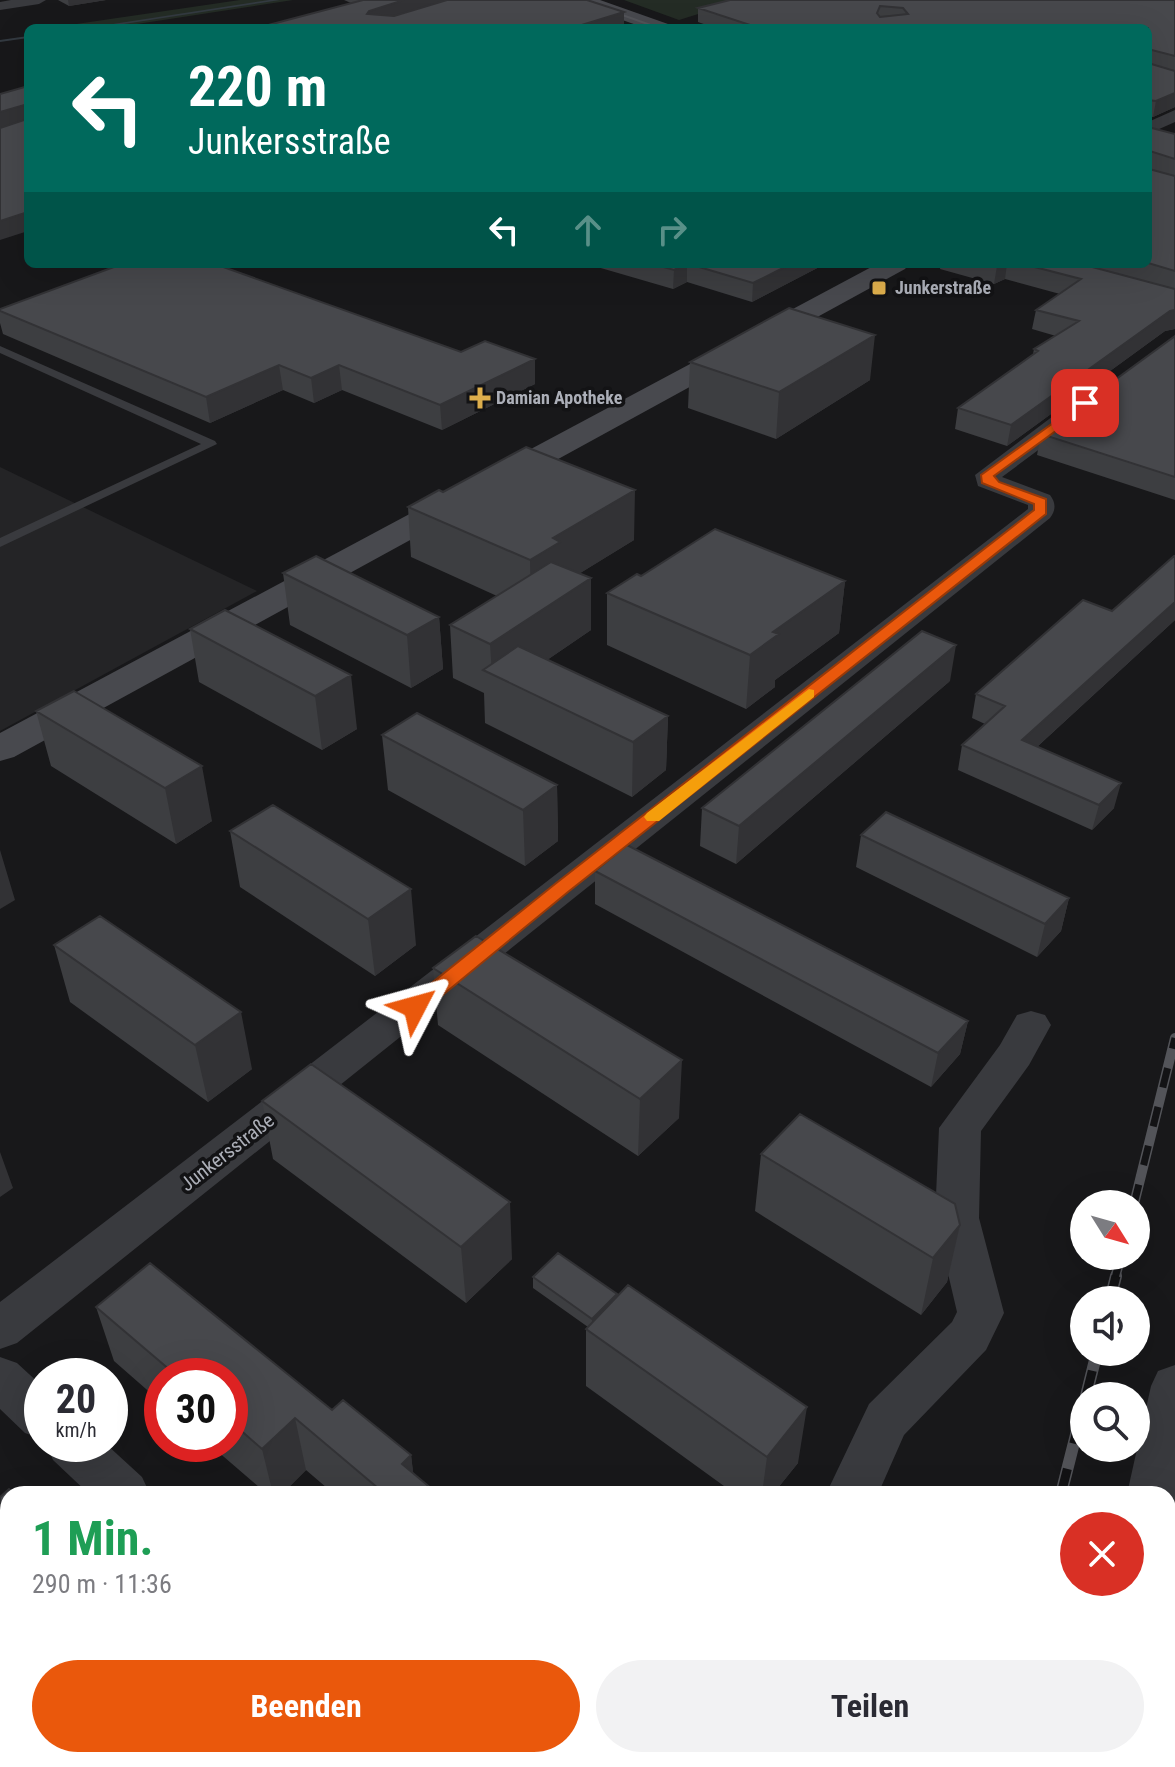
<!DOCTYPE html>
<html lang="de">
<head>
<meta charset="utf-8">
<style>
  :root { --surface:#fff; --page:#f2f2f3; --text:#2b2b33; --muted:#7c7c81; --accent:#ea580c }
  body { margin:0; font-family:"Roboto Condensed",sans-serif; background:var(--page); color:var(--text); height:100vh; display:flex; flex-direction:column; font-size:30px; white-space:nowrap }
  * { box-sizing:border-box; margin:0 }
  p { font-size:26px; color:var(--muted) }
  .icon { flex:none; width:44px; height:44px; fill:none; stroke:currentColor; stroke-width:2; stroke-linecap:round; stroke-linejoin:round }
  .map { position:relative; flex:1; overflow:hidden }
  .details { position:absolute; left:0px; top:1486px; width:1176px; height:282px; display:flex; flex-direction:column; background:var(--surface); border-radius:24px 24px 0 0; box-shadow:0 8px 32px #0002 }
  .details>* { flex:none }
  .guide { position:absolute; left:24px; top:24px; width:1128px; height:244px; border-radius:12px; box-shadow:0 8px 32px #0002; background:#00695c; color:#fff; overflow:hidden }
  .needle { width:52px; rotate:127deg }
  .buttons { position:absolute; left:1070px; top:1190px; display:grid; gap:16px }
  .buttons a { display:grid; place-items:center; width:80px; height:80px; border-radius:50%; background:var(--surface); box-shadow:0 8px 32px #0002; font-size:40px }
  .speed { position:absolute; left:24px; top:1358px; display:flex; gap:16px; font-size:40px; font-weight:700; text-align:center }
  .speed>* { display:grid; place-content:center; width:104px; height:104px; border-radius:50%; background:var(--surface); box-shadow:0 8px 32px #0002; line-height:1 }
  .speed small { font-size:20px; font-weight:400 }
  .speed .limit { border:12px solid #d22; background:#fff; color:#111 }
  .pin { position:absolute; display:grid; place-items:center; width:68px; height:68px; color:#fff; margin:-34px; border-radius:16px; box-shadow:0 4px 12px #0006 }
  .me { position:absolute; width:88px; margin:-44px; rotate:51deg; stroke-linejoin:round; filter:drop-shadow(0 0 6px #0008) }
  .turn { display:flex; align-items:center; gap:28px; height:168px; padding:0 32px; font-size:36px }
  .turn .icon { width:104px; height:104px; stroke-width:2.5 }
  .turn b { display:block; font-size:56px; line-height:68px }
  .lanes { display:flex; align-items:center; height:76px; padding:0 32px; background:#0003; justify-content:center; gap:40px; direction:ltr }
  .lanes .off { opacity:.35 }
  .round { display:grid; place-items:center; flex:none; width:84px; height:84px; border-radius:42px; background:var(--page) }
  .overview { display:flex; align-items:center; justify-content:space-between; height:136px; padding:0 32px }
  h1 { font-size:48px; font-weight:700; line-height:60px; color:#1e9e55 }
  .button { display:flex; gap:16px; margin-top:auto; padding:16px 32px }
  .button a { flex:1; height:92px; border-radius:48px; background:var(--accent); color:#fff; font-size:32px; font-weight:700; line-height:92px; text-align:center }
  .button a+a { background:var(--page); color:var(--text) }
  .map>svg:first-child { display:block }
  .built { fill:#242426 }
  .green { fill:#242c25 }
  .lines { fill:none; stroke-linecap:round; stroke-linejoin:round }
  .stream { fill:#333a41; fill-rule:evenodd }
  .lane { fill:#393a3e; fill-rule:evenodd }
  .street { fill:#393a3e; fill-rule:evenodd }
  .secondary { fill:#48494e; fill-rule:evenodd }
  .tram { stroke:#535459; stroke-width:2 }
  .rail-far1-casing { stroke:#535459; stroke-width:10 }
  .rail-casing { stroke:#535459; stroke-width:12 }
  .rail-far1 { stroke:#131315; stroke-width:7; stroke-dasharray:20; stroke-linecap:butt }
  .rail { stroke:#131315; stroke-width:9; stroke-dasharray:26; stroke-linecap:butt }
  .wall { fill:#3d3e41 }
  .shaded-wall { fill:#323235 }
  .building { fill:#47484c; stroke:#323235; stroke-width:2; fill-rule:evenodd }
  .route { fill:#ea580c; stroke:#983908; stroke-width:2 }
  .slow { fill:#f59e0b }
  .poi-dot { fill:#ddae4c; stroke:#131315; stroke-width:3 }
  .labels { text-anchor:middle; stroke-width:7; stroke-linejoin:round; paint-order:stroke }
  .far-poi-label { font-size:18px; font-weight:bold; fill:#acafb8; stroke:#131315; text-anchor:start }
  .street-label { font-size:20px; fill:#acafb8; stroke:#131315 }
</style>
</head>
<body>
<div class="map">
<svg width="1175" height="1767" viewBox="0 0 1175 1767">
  <rect width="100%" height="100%" fill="#18181a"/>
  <path class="built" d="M 0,467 L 257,591 L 0,731 Z"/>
  <path class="green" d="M 240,0 L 293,0 L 111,28 L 49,28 Z
    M 624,0 L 743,0 L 679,20 Z
    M 1175,1650 L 1175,1767 L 1155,1767 L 1156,1760 L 1168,1760 L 1168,1691 Z"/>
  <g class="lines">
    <path class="stream" d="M 269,0 L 280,0 L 98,28 L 87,28 Z
      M 28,36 L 28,38 L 0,42 L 0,40 Z"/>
    <path class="lane" d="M 0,346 L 215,441 L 217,444 L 0,547 L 0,538 L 201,444 L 0,353 Z"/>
    <path class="street" d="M 11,0 L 46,0 L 39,4 L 0,10 L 0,2 Z
      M 1175,110 L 1175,122 L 1148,134 L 1148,122 Z
      M 1078,402 L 1087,404 L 1090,409 L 1087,414 L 1002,477 L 1050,495 C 1056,503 1056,510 1050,518 L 17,1343 L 0,1349 L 0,1302 C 344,1040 685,774 1028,509 L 1028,505 L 978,486 L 975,475 L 1069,404 Z
      M 1031,1011 L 1045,1015 L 1051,1025 L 1029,1065 L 981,1131 L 979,1218 L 1004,1313 L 986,1350 L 904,1435 L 878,1494 L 826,1494 L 869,1404 L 952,1322 L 957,1312 L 935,1218 L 939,1128 L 1000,1045 L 1017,1015 Z
      M 0,1357 L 17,1363 L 42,1386 L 42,1439 L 25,1433 L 0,1409 Z
      M 1175,1365 L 1175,1502 L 1168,1512 L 1168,1494 L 1127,1494 L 1151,1386 L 1158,1371 Z
      M 46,1444 L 106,1444 L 142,1477 L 150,1494 L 89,1494 L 53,1460 Z
      M 376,1760 L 439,1760 L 442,1767 L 379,1767 Z
      M 747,1760 L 805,1760 L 803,1767 L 745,1767 Z
      M 1071,1760 L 1129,1760 L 1128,1767 L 1070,1767 Z"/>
    <path class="secondary" d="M 574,0 L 600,0 L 668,24 L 671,28 L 645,28 L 577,4 Z
      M 877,264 L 909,264 L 905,269 L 14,757 L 0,761 L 0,733 Z"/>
    <path class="tram" d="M 580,0 L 659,28"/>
    <g class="rail-far1-casing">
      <path id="rail-far1" d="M 1134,1204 L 1175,1038
        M 1115,1278 L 1121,1256"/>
    </g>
    <g class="rail-casing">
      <path id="rail" d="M 1110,1300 L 1116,1276
        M 1086,1396 L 1097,1352
        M 1061,1494 L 1084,1403
        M 993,1767 L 995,1760"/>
    </g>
    <use href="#rail-far1" class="rail-far1"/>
    <use href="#rail" class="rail"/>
  </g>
  <path class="wall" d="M 58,0 L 106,0 L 69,6 Z
    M 344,0 L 587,0 L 624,12 L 624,27 L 351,3 Z
    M 1175,0 L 1175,107 L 1153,117 L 1148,116 L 1148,28 L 715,28 L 698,22 L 698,8 Z
    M 1148,127 L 1175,134 L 1175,329 L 1165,331 L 1007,446 L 955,429 L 958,408 L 1033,354 L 1034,349 L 1056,336 L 1032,329 L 1036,310 L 1060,294 L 1005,279 L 994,284 L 940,269 L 941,264 L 1148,264 Z
    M 587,264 L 825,264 L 752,302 L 687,282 L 673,289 Z
    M 0,309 L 535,359 L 535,384 L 442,430 L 342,390 L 314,403 L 283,390 L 210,423 L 3,334 L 0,323 Z
    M 1175,336 L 1175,500 L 1037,455 L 1041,434 Z
    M 690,362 L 870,380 L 776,439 L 688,408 Z
    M 443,492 L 634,540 L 580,573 L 591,630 L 547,660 L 668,716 L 666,770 L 632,797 L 485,723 L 484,693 L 453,678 L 450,625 L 497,596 L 411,557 L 408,507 Z
    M 1175,556 L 1175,620 L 1037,747 L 1114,808 L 1092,830 L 958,770 L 962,745 L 985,724 L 972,718 L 976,694 L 1112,611 Z
    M 283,573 L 439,617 L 443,669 L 411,688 L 290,625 Z
    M 641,576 L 845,581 L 839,633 L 775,680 L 775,687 L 746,709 L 607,645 L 607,593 Z
    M 225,610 L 357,729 L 322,750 L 199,682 L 190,629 Z
    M 950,681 L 736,864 L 700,846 L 702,808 Z
    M 74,691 L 212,821 L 176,844 L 51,766 L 36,711 Z
    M 382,735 L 557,785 L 558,841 L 525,866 L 388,790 Z
    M 230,831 L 416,945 L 375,976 L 240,887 Z
    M 861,835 L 1069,898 L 1061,931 L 1037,957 L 856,867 Z
    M 595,871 L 968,1021 L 960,1054 L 931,1087 L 595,904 Z
    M 54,945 L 252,1069 L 208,1102 L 70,1002 Z
    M 433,968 L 679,1118 L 638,1156 L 438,1025 Z
    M 262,1101 L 512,1259 L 466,1303 L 273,1159 Z
    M 761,1154 L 960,1225 L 947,1282 L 921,1315 L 755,1211 Z
    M 533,1277 L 617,1294 L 617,1297 L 798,1463 L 773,1494 L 735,1494 L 586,1386 L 586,1329 L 588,1327 L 533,1288 Z
    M 96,1307 L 332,1410 L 411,1455 L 413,1473 L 438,1494 L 334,1494 L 306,1470 L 282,1494 L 267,1494 L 209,1444 L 230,1444 L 230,1376 L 162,1376 L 162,1403 L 114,1361 Z
    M 8,1494 L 8,1633 L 0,1625 L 0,1497 Z
    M 129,1760 L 286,1760 L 294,1767 L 135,1767 Z
    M 560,1760 L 678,1760 L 673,1767 L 568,1767 Z"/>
  <path class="shaded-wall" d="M 68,0 L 106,0 L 69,6 Z
    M 404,0 L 450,0 L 368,28 L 367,14 L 369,11 Z
    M 624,12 L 624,27 L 620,28 L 572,28 Z
    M 1175,93 L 1175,107 L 1153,117 L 1156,101 Z
    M 24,105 L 27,121 L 0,129 L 0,112 Z
    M 28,212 L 28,231 L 0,240 L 0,221 Z
    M 687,264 L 687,282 L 673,289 L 674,270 Z
    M 791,264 L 825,264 L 752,302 L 753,283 Z
    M 1000,264 L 1007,264 L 1005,279 L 994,284 L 997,266 Z
    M 1175,310 L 1175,329 L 1165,331 L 1007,446 L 1011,425 L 1170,311 Z
    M 875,335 L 870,380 L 776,439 L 779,392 Z
    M 535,359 L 535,384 L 442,430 L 440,405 Z
    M 279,365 L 283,390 L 210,423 L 206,397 Z
    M 339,365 L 342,390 L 314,403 L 311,378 Z
    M 635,490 L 634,540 L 561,585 L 531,611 L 530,560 L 553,538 Z
    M 591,578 L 591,630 L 512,684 L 492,674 L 490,644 Z
    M 845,581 L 839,633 L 775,680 L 775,687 L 746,709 L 750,655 L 773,632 Z
    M 1175,602 L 1175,620 L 1017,765 L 1022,740 Z
    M 439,617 L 443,669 L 411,688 L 407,635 Z
    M 956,645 L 950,681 L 736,864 L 739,826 Z
    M 351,675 L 357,729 L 322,750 L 315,696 Z
    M 668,716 L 666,770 L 632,797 L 633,742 Z
    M 202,766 L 212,821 L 176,844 L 165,788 Z
    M 1121,783 L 1114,808 L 1092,830 L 1099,805 Z
    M 557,785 L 558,841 L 525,866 L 523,810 Z
    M 0,850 L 15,900 L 0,909 Z
    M 411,889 L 416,945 L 375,976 L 368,919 Z
    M 1069,898 L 1061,931 L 1037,957 L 1045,924 Z
    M 241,1012 L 252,1069 L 208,1102 L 195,1045 Z
    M 968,1021 L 960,1054 L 931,1087 L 938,1053 Z
    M 682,1060 L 679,1118 L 638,1156 L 640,1099 Z
    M 0,1152 L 13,1188 L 0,1197 Z
    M 510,1202 L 512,1259 L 466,1303 L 461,1247 Z
    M 960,1225 L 947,1282 L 921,1315 L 933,1258 Z
    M 617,1294 L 616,1306 L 592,1330 L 592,1319 Z
    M 807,1407 L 798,1463 L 773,1494 L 762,1494 L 767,1457 Z
    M 295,1418 L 306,1470 L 282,1494 L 273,1494 L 262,1449 Z
    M 411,1455 L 416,1494 L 402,1464 Z
    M 645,1760 L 678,1760 L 673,1767 L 640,1767 Z"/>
  <path class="building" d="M 363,0 L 404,0 L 369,11 L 367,14 L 394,16 L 447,0 L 587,0 L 624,12 L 572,28 L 257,28 Z
    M 730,0 L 1175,0 L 1175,56 L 1152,50 L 1148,53 L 1148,63 L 1175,71 L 1175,93 L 1156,101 L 1148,100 L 1148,28 L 759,28 L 698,8 ZM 880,6 L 903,8 L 908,14 L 880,17 L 877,13 Z
    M 28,86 L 28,212 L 0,221 L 0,128 L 27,119 L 28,108 L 24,105 L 0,112 L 0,94 Z
    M 1148,127 L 1175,134 L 1175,159 L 1150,151 L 1149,169 L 1175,176 L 1175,271 L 1148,263 Z
    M 122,264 L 215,264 L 461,352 L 485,341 L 535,359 L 440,405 L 339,365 L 311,378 L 279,365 L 206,397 L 0,311 L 0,309 Z
    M 653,264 L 686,264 L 674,270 Z
    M 689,264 L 791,264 L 753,283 Z
    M 1023,264 L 1081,264 L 1175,289 L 1175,310 L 1170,311 L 1011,425 L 958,408 L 1038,351 L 1034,349 L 1079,321 L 1036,310 L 1081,279 Z
    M 789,308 L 875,335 L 779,392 L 690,362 Z
    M 1175,336 L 1175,477 L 1041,434 Z
    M 526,447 L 635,490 L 553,538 L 560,542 L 530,560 L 408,507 L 439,490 L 443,492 Z
    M 715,529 L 845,581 L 773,632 L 779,634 L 750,655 L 607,593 L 637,574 L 641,576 Z
    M 316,556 L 439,617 L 407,635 L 283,573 Z
    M 1174,556 L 1175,556 L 1175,602 L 1022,740 L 1121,783 L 1099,805 L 962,745 L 1005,706 L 976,694 L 1083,600 L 1112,611 Z
    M 551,562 L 591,578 L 490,644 L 450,625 Z
    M 225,610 L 351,675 L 315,696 L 190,629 Z
    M 922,631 L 956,645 L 739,826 L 702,808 Z
    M 518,646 L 668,716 L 633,742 L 483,670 Z
    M 74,691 L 202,766 L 165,788 L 36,711 Z
    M 417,713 L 557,785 L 523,810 L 382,735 Z
    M 273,805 L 411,889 L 368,919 L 230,831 Z
    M 886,812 L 1069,898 L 1045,924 L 861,835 Z
    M 627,845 L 968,1021 L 938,1053 L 595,871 Z
    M 100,916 L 241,1012 L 195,1045 L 54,945 Z
    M 476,936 L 682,1060 L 640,1099 L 433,968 Z
    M 311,1064 L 510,1202 L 461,1247 L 262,1101 Z
    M 800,1114 L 955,1204 L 960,1225 L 933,1258 L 761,1154 Z
    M 558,1253 L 617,1294 L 592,1319 L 533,1277 Z
    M 150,1263 L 332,1410 L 343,1400 L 411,1455 L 402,1464 L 438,1494 L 385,1494 L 295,1418 L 262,1449 L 230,1421 L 230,1376 L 177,1376 L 96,1307 Z
    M 628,1285 L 807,1407 L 767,1457 L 586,1329 Z
    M 9,1489 L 15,1494 L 8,1494 L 8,1608 L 0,1599 L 0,1497 Z
    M 155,1760 L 286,1760 L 294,1767 L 162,1767 Z
    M 613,1760 L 645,1760 L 640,1767 L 621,1767 Z"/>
  <path class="route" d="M 1085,400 L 1091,403 L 1090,406 L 994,476 L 999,482 L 1046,499 L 1046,514 L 568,892 L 422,1012 L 408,1012 L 405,1007 L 408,1002 L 555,884 L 1034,510 L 1034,504 L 982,483 L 981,475 Z"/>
  <path class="slow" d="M 809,689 L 814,690 L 814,697 L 659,821 L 647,821 L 644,817 L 647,813 Z"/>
  <g class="poi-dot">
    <rect x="871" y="280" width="16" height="16" rx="4"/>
    <path d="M476 386h8v8h8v8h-8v8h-8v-8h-8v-8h8z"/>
  </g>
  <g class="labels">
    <g class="far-poi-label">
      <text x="895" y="294">Junkerstraße</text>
      <text x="496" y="404">Damian Apotheke</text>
    </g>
    <g class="street-label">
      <text transform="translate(227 1152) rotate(-38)" y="7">Junkersstraße</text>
    </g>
  </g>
</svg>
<div class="buttons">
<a><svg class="needle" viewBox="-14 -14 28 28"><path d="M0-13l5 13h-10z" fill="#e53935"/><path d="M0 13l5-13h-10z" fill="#7c7c81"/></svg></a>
<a><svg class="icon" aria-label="sound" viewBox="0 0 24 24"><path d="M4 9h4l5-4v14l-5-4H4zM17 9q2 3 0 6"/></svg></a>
<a><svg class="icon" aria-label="search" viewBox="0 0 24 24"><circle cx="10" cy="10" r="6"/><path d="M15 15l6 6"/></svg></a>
</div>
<div class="speed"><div>20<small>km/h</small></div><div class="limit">30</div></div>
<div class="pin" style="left:1085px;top:403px;background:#d93025"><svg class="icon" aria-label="arrive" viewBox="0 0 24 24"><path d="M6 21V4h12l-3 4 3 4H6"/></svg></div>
<svg class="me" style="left:415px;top:1007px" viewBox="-20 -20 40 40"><path d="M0-17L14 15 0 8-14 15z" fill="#ea580c" stroke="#fff" stroke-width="4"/></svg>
<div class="guide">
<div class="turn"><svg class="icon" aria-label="left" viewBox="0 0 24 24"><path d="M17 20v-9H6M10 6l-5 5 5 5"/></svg><div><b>220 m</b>Junkersstraße</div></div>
<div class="lanes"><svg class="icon" aria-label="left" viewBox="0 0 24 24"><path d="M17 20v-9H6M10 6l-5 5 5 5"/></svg><svg class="icon off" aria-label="ahead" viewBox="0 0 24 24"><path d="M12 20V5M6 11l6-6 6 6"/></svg><svg class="icon off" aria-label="right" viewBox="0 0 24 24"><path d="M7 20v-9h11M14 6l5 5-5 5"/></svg></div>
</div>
<section class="details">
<div class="overview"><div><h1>1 Min.</h1><p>290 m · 11:36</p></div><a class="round" style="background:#d93025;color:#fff"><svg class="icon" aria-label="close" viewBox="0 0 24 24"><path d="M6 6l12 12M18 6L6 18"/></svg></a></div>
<div class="button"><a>Beenden</a><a>Teilen</a></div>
</section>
</div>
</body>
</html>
